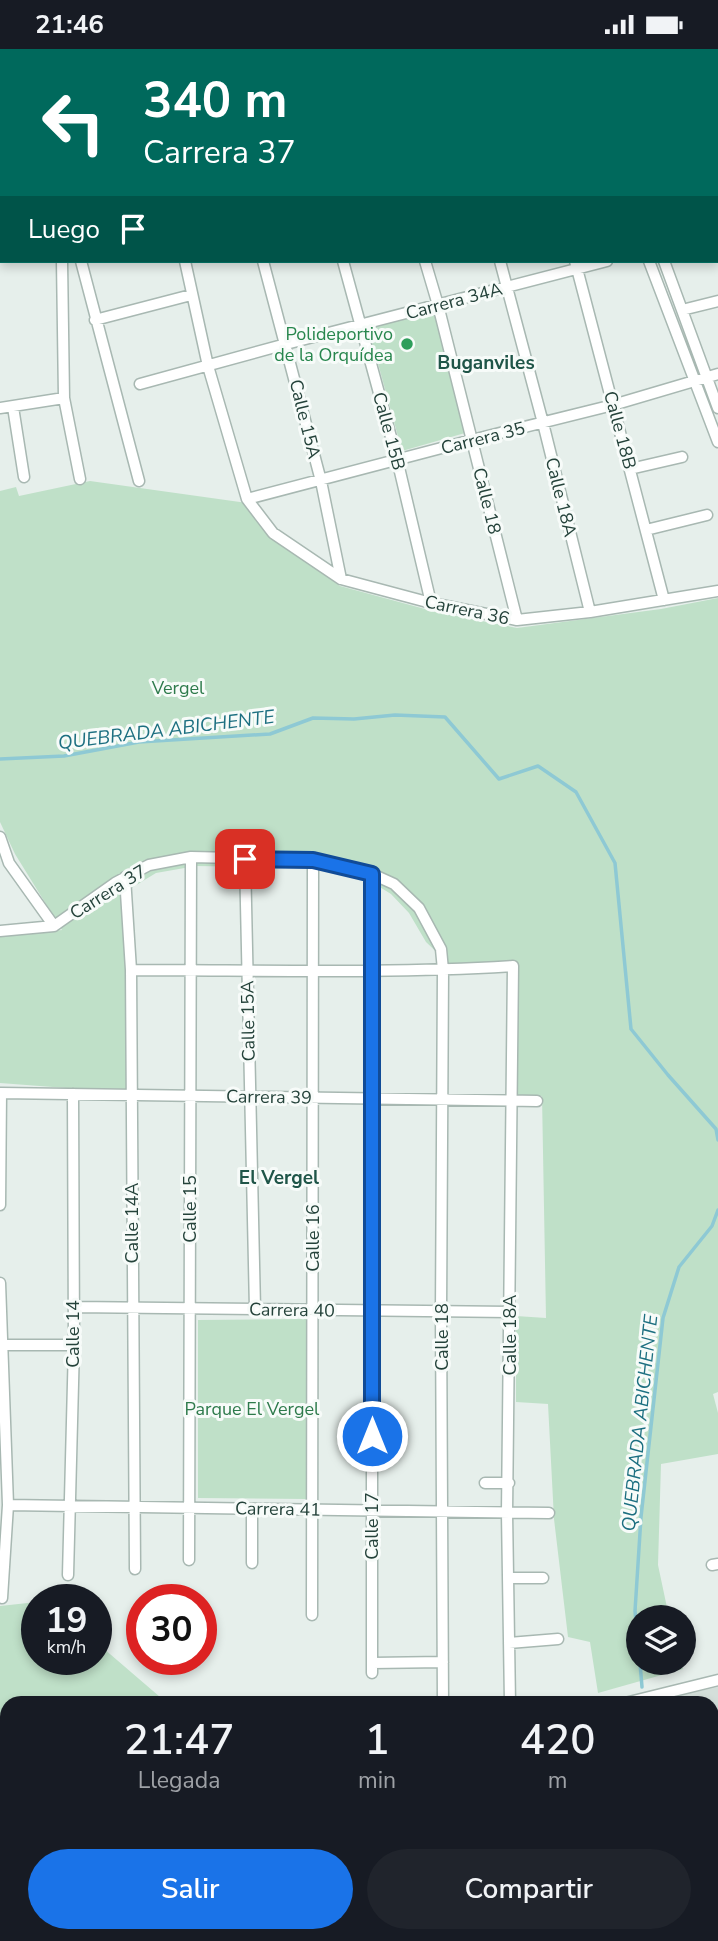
<!DOCTYPE html>
<html lang="es">
<head>
<meta charset="utf-8">
<style>
  :root { --surface:#171b24; --page:#20242c; --text:#f1f3f6; --muted:#9ea1a6; --accent:#1a73e8 }
  body { margin:0; font-family:"Nunito Sans",sans-serif; background:var(--page); color:var(--text); height:100vh; display:flex; flex-direction:column; font-size:26px; white-space:nowrap }
  * { box-sizing:border-box; margin:0 }
  p { font-size:23px; color:var(--muted) }
  .icon { flex:none; width:38px; height:38px; fill:none; stroke:currentColor; stroke-width:2; stroke-linecap:round; stroke-linejoin:round }
  .map { position:relative; flex:1; overflow:hidden }
  .sheet { position:absolute; left:0px; top:1647px; width:719px; height:247px; display:flex; flex-direction:column; background:var(--surface); border-radius:21px 21px 0 0; box-shadow:0 4px 10px #0003 }
  .sheet>* { flex:none }
  .hud { position:absolute; left:0px; top:0px; width:719px; height:214px; box-shadow:0 4px 10px #0003; background:#00695c; color:#fff; overflow:hidden }
  .buttons { position:absolute; left:626px; top:1556px; display:grid; gap:14px }
  .buttons a { display:grid; place-items:center; width:70px; height:70px; border-radius:50%; background:var(--surface); box-shadow:0 4px 10px #0003; font-size:35px }
  .speed { position:absolute; left:21px; top:1535px; display:flex; gap:14px; font-size:35px; font-weight:700; text-align:center }
  .speed>* { display:grid; place-content:center; width:91px; height:91px; border-radius:50%; background:var(--surface); box-shadow:0 4px 10px #0003; line-height:1 }
  .speed small { font-size:18px; font-weight:400 }
  .speed .limit { border:10px solid #d22; background:#fff; color:#111 }
  .pin { position:absolute; display:grid; place-items:center; width:60px; height:60px; color:#fff; margin:-30px; border-radius:14px; box-shadow:0 4px 10px #0006 }
  .me { position:absolute; width:77px; margin:-38px; rotate:0deg; stroke-linejoin:round; filter:drop-shadow(0 0 5px #0008) }
  .turn { display:flex; align-items:center; gap:24px; height:147px; padding:0 28px; font-size:32px }
  .turn .icon { width:91px; height:91px; stroke-width:2.5 }
  .turn b { display:block; font-size:49px; line-height:60px }
  .then { display:flex; align-items:center; height:66px; padding:0 28px; background:#0003; gap:14px; font-size:26px }
  .eta { display:flex; justify-content:space-evenly; align-items:center; height:119px; text-align:center }
  .eta b { font-size:42px; font-weight:600; line-height:49px }
  .action { display:flex; gap:14px; margin-top:auto; padding:14px 28px }
  .action a { flex:1; height:80px; border-radius:42px; background:var(--accent); color:#fff; font-size:28px; font-weight:600; line-height:80px; text-align:center }
  .action a+a { background:var(--page); color:var(--text) }
  .status { display:flex; justify-content:space-between; align-items:center; height:49px; padding:0 35px; background:var(--surface); direction:ltr }
  .status svg { height:19px; fill:currentColor }
  .map>svg:first-child { display:block }
  .built { fill:#d4dfda }
  .green { fill:#bfe0c8 }
  .lines { fill:none; stroke-linecap:round; stroke-linejoin:round }
  .stream { stroke:#8ec9d4; stroke-width:3.5 }
  .minor-casing { stroke:#a8b8b2; stroke-width:13 }
  .minor { stroke:#fff; stroke-width:10 }
  .route-casing { stroke:#114b97; stroke-width:18 }
  .route { stroke:#1a73e8; stroke-width:12 }
  .leisure-dot { fill:#2e9e5b; stroke:#f7fbf9; stroke-width:2.5 }
  .labels { text-anchor:middle; stroke-width:6; stroke-linejoin:round; paint-order:stroke }
  .street-label { font-size:18px; fill:#24423a; stroke:#f7fbf9 }
  .leisure-label { font-size:18px; fill:#27864d; stroke:#f7fbf9; text-anchor:end }
  .park-label { font-size:18px; fill:#2d7a4b; stroke:#f7fbf9 }
  .neighbourhood-label { font-size:19px; font-weight:bold; fill:#1f5548; stroke:#f7fbf9 }
  .water-label { font-size:19px; font-style:italic; fill:#1c6f80; stroke:#f7fbf9 }
</style>
</head>
<body>
<div class="status"><b>21:46</b><svg viewBox="0 0 49 12"><path d="M0 12V9h3v3zM5 12V6h3v6zM10 12V3h3v9zM15 12V0h3v12zM26 1h20v11H26zM47 4h2v5h-2z"/></svg></div>
<div class="map">
<svg width="718" height="1892" viewBox="0 0 718 1892">
  <rect width="100%" height="100%" fill="#e6efeb"/>
  <path class="built" d="M 351,0 L 561,0 L 562,2 L 351,2 Z
    M 718,1638 L 718,1892 L 706,1892 L 704,1887 L 712,1886 L 712,1654 L 654,1654 L 654,1652 Z"/>
  <path class="green" d="M 434,261 L 465,384 L 402,402 L 368,278 Z
    M 90,432 L 247,454 L 270,484 L 340,537 L 436,563 L 517,579 L 661,560 L 718,549 L 718,1343 L 713,1345 L 718,1364 L 718,1405 L 661,1415 L 658,1516 L 669,1568 L 639,1568 L 639,1614 L 681,1614 L 683,1620 L 598,1644 L 590,1593 L 568,1588 L 554,1470 L 548,1355 L 516,1353 L 516,1267 L 546,1269 L 542,1047 L 515,1047 L 516,916 L 449,915 L 426,893 L 409,864 L 391,845 L 370,832 L 315,819 L 196,817 L 156,824 L 125,843 L 127,1040 L 66,1039 L 0,1034 L 0,887 L 62,881 L 15,805 L 0,773 L 0,442 L 16,438 L 19,447 Z
    M 306,1270 L 306,1450 L 198,1449 L 198,1271 Z
    M 37,1553 L 37,1610 L 96,1610 L 96,1593 L 167,1654 L 7,1654 L 7,1840 L 0,1842 L 0,1557 Z
    M 180,1887 L 180,1886 L 316,1887 L 288,1892 L 182,1892 Z"/>
  <g class="lines">
    <path class="stream" d="M 0,710 L 64,707 L 139,693 L 270,685 L 313,669 L 354,670 L 395,666 L 445,668 L 499,730 L 538,717 L 576,743 L 615,814 L 631,980 L 668,1026 L 716,1080 L 718,1091
      M 639,1604 L 635,1562 L 641,1468 L 663,1269 L 679,1218 L 712,1177 L 718,1161
      M 640,1614 L 642,1638
      M 694,1886 L 695,1892"/>
    <g class="minor-casing">
      <path id="minor" d="M 570,0 L 570,2
        M 584,0 L 585,2
        M 167,2 L 174,0
        M 0,41 L 2,41
        M 718,84 L 718,83
        M 0,102 L 2,109
        M 718,173 L 718,175
        M 0,204 L 2,204
        M 62,212 L 64,349 L 80,430
        M 81,212 L 139,432
        M 185,212 L 208,317 L 247,450 L 273,484 L 341,530 L 431,554 L 517,571 L 590,563 L 718,542
        M 263,212 L 321,432 L 341,530
        M 343,212 L 397,410 L 431,554
        M 425,212 L 438,256 L 517,571
        M 500,212 L 543,374 L 590,563
        M 575,212 L 664,551
        M 649,212 L 718,393
        M 664,212 L 718,359
        M 682,261 L 718,252
        M 95,271 L 191,246
        M 140,335 L 286,295 L 607,212
        M 13,358 L 24,428
        M 0,359 L 64,349
        M 630,420 L 682,408
        M 247,450 L 472,391 L 613,356 L 718,325
        M 646,481 L 707,466
        M 0,788 L 9,814 L 54,877
        M 245,810 L 255,1260
        M 125,828 L 131,921 L 135,1520
        M 54,877 L 115,834 L 149,816 L 191,808 L 313,811 L 372,825 L 394,835 L 419,859 L 441,900 L 443,921 L 441,1263 L 443,1654
        M 0,882 L 54,877
        M 131,921 C 258,921 386,925 513,917 L 507,1464 L 510,1654
        M 0,1156 L 1,1044 L 537,1052
        M 0,1234 L 8,1456 L 2,1549
        M 74,1258 L 510,1263
        M 2,1296 L 74,1296
        M 485,1434 L 509,1434
        M 8,1456 L 549,1464
        M 189,1511 L 191,808
        M 252,1514 L 252,1460
        M 712,1516 L 718,1515
        M 68,1526 L 74,1296 L 73,1045
        M 508,1529 L 543,1529
        M 312,1566 L 313,811
        M 509,1594 L 558,1590
        M 372,1614 L 443,1613
        M 372,1624 L 372,825
        M 625,1654 L 718,1631
        M 6,1858 L 7,1860
        M 19,1886 L 21,1892
        M 84,1886 L 86,1892
        M 149,1886 L 151,1892
        M 468,1886 L 469,1892
        M 371,1892 L 402,1886"/>
    </g>
    <use href="#minor" class="minor"/>
  </g>
  <g class="lines">
    <g class="route-casing">
      <path id="route" d="M 245,810 L 313,811 L 372,825 L 372,1387"/>
    </g>
    <use href="#route" class="route"/>
  </g>
  <circle class="leisure-dot" cx="407" cy="295" r="7"/>
  <g class="labels">
    <g class="street-label">
      <text transform="translate(454 252) rotate(-15)" y="6">Carrera 34A</text>
      <text transform="translate(305 370) rotate(76)" y="6">Calle 15A</text>
      <text transform="translate(620 381) rotate(75)" y="6">Calle 18B</text>
      <text transform="translate(389 382) rotate(75)" y="6">Calle 15B</text>
      <text transform="translate(483 389) rotate(-14)" y="6">Carrera 35</text>
      <text transform="translate(561 448) rotate(76)" y="6">Calle 18A</text>
      <text transform="translate(487 452) rotate(76)" y="6">Calle 18</text>
      <text transform="translate(467 561) rotate(12)" y="6">Carrera 36</text>
      <text transform="translate(108 843) rotate(-32)" y="6">Carrera 37</text>
      <text transform="translate(248 972) rotate(-91)" y="6">Calle 15A</text>
      <text transform="translate(269 1048) rotate(1)" y="6">Carrera 39</text>
      <text transform="translate(190 1160) rotate(-90)" y="6">Calle 15</text>
      <text transform="translate(132 1174) rotate(-90)" y="6">Calle 14A</text>
      <text transform="translate(313 1189) rotate(-90)" y="6">Calle 16</text>
      <text transform="translate(292 1261) rotate(1)" y="6">Carrera 40</text>
      <text transform="translate(73 1285) rotate(-90)" y="6">Calle 14</text>
      <text transform="translate(510 1286) rotate(-90)" y="6">Calle 18A</text>
      <text transform="translate(442 1288) rotate(-90)" y="6">Calle 18</text>
      <text transform="translate(278 1460) rotate(1)" y="6">Carrera 41</text>
      <text transform="translate(372 1477) rotate(-90)" y="6">Calle 17</text>
    </g>
    <g class="leisure-label">
      <text x="393" y="291">Polideportivo<tspan x="393" dy="21">de la Orquídea</tspan></text>
    </g>
    <g class="park-label">
      <text x="178" y="645">Vergel</text>
      <text x="252" y="1366">Parque El Vergel</text>
    </g>
    <g class="neighbourhood-label">
      <text x="486" y="320">Buganviles</text>
      <text x="279" y="1135">El Vergel</text>
    </g>
    <g class="water-label">
      <text transform="translate(166 680) rotate(-7)" y="7">QUEBRADA ABICHENTE</text>
      <text transform="translate(639 1374) rotate(-84)" y="7">QUEBRADA ABICHENTE</text>
    </g>
  </g>
</svg>
<div class="buttons">
<a><svg class="icon" aria-label="layers" viewBox="0 0 24 24"><path d="M12 4l9 5-9 5-9-5zM3 14l9 5 9-5"/></svg></a>
</div>
<div class="speed"><div>19<small>km/h</small></div><div class="limit">30</div></div>
<div class="pin" style="left:245px;top:810px;background:#d93025"><svg class="icon" aria-label="arrive" viewBox="0 0 24 24"><path d="M6 21V4h12l-3 4 3 4H6"/></svg></div>
<svg class="me" style="left:372px;top:1387px" viewBox="-20 -20 40 40"><circle r="17" fill="#1a73e8" stroke="#fff" stroke-width="3"/><path d="M0-11L8 9 0 5-8 9z" fill="#fff"/></svg>
<div class="hud">
<div class="turn"><svg class="icon" aria-label="left" viewBox="0 0 24 24"><path d="M17 20v-9H6M10 6l-5 5 5 5"/></svg><div><b>340 m</b>Carrera 37</div></div>
<div class="then">Luego<svg class="icon" aria-label="arrive" viewBox="0 0 24 24"><path d="M6 21V4h12l-3 4 3 4H6"/></svg></div>
</div>
<section class="sheet">
<div class="eta">
<div><b>21:47</b><p>Llegada</p></div>
<div><b>1</b><p>min</p></div>
<div><b>420</b><p>m</p></div>
</div>
<div class="action"><a>Salir</a><a>Compartir</a></div>
</section>
</div>
</body>
</html>
